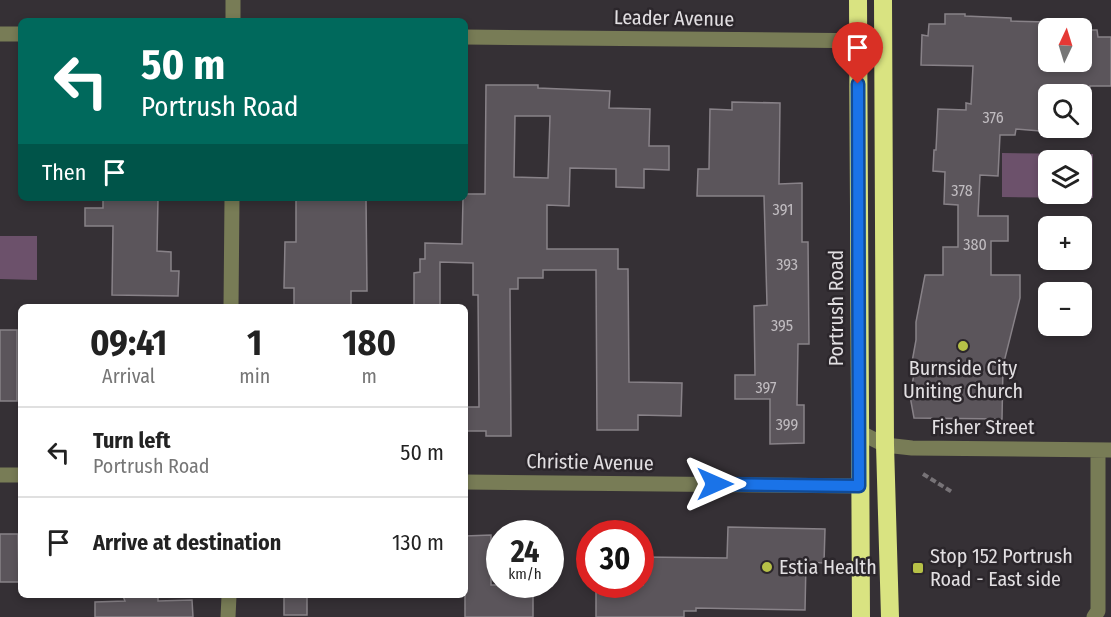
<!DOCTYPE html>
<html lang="en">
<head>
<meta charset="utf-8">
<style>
  :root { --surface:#fff; --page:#f6f6f6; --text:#222; --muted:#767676; --line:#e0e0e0 }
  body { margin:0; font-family:"Fira Sans Condensed",sans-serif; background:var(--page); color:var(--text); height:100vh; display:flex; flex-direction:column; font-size:22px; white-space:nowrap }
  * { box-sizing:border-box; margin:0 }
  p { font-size:20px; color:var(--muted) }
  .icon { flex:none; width:33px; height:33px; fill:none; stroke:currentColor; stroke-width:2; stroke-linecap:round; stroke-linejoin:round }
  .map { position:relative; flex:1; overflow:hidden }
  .sheet { position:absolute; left:18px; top:304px; width:450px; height:294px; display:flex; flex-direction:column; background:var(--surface); border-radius:9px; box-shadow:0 3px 9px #0003 }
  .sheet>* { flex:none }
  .banner { position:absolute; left:18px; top:18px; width:450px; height:183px; border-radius:9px; box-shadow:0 3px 9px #0003; background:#00695c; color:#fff; overflow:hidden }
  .needle { width:39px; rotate:4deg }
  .tools { position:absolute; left:1038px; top:18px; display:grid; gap:12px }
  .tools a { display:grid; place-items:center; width:54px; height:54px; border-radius:9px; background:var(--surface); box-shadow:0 3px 9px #0003; font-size:30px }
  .speed { position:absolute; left:486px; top:520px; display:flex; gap:12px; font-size:30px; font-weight:700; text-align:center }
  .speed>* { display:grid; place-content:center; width:78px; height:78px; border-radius:50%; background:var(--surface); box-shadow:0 3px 9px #0003; line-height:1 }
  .speed small { font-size:15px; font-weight:400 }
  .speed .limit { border:9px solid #d22; background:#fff; color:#111 }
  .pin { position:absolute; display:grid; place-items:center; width:51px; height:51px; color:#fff; margin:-62px -26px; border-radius:50% 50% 50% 0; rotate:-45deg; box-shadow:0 0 6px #0007 }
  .pin .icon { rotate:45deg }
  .me { position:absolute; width:66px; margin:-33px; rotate:90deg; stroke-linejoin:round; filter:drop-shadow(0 0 4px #0008) }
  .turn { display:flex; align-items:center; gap:21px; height:126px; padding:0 24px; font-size:27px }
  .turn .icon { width:78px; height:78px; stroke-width:2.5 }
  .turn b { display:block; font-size:42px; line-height:51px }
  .then { display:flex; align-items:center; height:57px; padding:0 24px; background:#0003; gap:12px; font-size:22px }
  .eta { display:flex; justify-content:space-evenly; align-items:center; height:102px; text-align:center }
  .eta b { font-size:36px; font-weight:700; line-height:42px }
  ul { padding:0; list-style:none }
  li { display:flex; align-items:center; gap:18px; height:90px; padding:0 24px; border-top:2px solid var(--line) }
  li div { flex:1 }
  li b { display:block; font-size:22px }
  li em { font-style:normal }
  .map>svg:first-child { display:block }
  .green { fill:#6c516b; fill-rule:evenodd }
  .building { fill:#5b555b; stroke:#888288; stroke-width:1.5; fill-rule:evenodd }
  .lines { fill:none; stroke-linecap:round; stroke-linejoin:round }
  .path { stroke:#777377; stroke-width:4; stroke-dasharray:6 3; stroke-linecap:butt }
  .minor { stroke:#787c56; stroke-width:15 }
  .highway { stroke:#d9e381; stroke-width:18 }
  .route-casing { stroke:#114b97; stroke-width:15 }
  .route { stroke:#1a73e8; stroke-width:10 }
  .poi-dot { fill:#b7c147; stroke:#2b262b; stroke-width:2 }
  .labels { text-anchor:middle; stroke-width:5; stroke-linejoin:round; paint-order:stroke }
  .number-label { font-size:16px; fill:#c0bcc0 }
  .street-label { font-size:20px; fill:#e2dfe2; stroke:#2b262b }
  .poi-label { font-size:20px; fill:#e2dfe2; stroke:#2b262b; text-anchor:start }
</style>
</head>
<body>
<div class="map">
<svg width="1111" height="617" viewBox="0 0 1111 617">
  <rect width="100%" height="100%" fill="#353035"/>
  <path class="green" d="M 1002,153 L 1093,154 L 1093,198 L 1002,197 ZM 1048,160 L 1082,160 L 1082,194 L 1048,194 Z
    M 0,236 L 37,236 L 37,280 L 0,279 Z"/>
  <path class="building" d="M 945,14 L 965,14 L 965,16 L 1011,18 L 1011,21 L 1048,22 L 1048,62 L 1082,62 L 1082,30 L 1097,30 L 1098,37 L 1111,37 L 1111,86 L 1090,86 L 1090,94 L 1048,94 L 1048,127 L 1041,127 L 1040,131 L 1016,129 L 1015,135 L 1000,135 L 998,176 L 980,175 L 978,216 L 1008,216 L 1008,241 L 991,241 L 991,275 L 1020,275 L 1020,298 L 1003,366 L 1002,419 L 914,418 L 910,396 L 916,363 L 912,362 L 916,340 L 916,322 L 925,275 L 943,275 L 943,247 L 958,247 L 958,205 L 944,204 L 945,172 L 933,171 L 934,150 L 936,150 L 938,109 L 966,110 L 966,103 L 971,104 L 973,66 L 921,65 L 922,35 L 928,36 L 929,24 L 945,24 Z
    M 486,85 L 538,85 L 538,88 L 610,91 L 609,108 L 650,109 L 649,146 L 669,146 L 669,170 L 644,169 L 644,188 L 616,187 L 616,169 L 570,168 L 569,206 L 547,205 L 547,249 L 618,249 L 618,269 L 628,269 L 629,382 L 682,383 L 681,416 L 638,415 L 638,430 L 597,430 L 596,270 L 543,270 L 543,278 L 518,278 L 518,289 L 510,289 L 511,436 L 486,436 L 486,431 L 465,431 L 465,407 L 479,407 L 478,295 L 473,295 L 473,263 L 440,262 L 440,308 L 414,308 L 414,273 L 420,272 L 420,259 L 425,259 L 425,243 L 462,244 L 463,198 L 465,198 L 465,194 L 485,194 ZM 515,116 L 550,116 L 548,178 L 514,177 Z
    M 732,102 L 780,103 L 779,184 L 802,183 L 802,242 L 808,242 L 809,344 L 798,344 L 797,405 L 804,405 L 804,443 L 770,444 L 770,399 L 735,399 L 735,375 L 755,375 L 754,306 L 767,305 L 764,196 L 697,196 L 698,169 L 709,169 L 710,109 L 732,110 Z
    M 103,198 L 158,198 L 157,251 L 171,252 L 171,271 L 179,271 L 178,296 L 112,295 L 113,226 L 85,226 L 85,208 L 103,208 Z
    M 296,198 L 366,198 L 367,291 L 351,291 L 351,308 L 294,308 L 294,288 L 284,288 L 285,242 L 296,242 Z
    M 0,330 L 17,330 L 17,401 L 0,401 Z
    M 728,527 L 825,529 L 824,563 L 806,562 L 805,610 L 696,608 L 696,611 L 684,611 L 684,617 L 596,617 L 596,585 L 643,585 L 643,557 L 727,558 Z
    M 0,534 L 18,534 L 19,582 L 0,582 Z
    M 491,535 L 491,585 L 533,585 L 533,617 L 465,617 L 465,536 Z
    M 123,596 L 158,596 L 158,601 L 192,600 L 193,617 L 95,617 L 95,602 L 125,601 Z
    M 284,596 L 307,596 L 307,615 L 284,615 Z"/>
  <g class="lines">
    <path class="path" d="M 923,474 L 952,492"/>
    <path class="minor" d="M 233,21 L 233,0
      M 0,34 L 21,34
      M 465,37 L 883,41
      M 231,308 L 232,198
      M 859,432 L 885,445 L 912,448 L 1111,450
      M 0,475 L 21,475
      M 465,482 L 859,486
      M 228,617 L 229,596
      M 1094,617 L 1098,611 L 1098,450"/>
    <path class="highway" d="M 858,0 L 861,617
      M 883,0 L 885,445 L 890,617"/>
  </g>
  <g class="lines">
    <g class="route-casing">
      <path id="route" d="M 715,484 L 859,486 L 858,84"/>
    </g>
    <use href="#route" class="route"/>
  </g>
  <g class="poi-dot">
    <circle cx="963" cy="346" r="6"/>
    <circle cx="767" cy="567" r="6"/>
    <rect x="912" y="562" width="12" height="12" rx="3"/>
  </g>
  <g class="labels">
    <g class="number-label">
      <text x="993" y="123">376</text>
      <text x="962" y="196">378</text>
      <text x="783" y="215">391</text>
      <text x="975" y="250">380</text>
      <text x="787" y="270">393</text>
      <text x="782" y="331">395</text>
      <text x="766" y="393">397</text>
      <text x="787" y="430">399</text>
    </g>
    <g class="street-label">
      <text transform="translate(674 18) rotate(1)" y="7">Leader Avenue</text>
      <text transform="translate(836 308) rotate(-90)" y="7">Portrush Road</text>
      <text x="983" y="434">Fisher Street</text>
      <text transform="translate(590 462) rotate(1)" y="7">Christie Avenue</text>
    </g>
    <g class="poi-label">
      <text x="963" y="375" text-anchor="middle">Burnside City<tspan x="963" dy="23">Uniting Church</tspan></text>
      <text x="930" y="563">Stop 152 Portrush<tspan x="930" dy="23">Road - East side</tspan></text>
      <text x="779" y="574">Estia Health</text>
    </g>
  </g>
</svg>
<div class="tools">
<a><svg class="needle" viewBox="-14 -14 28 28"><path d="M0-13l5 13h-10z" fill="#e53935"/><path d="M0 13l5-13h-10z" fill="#767676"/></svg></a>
<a><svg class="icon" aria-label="search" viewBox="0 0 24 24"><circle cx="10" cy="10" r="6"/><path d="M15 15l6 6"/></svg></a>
<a><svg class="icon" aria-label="layers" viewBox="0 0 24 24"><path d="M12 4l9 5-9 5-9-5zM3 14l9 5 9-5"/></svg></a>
<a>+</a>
<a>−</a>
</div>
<div class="speed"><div>24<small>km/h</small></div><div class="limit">30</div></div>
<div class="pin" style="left:858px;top:84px;background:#d93025"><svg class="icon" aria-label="arrive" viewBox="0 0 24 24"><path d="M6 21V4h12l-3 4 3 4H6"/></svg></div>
<svg class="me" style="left:715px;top:484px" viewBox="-20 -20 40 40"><path d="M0-17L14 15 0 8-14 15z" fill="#1a73e8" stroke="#fff" stroke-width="4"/></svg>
<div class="banner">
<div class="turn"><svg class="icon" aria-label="left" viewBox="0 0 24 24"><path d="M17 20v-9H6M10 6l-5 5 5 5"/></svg><div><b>50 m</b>Portrush Road</div></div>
<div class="then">Then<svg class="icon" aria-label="arrive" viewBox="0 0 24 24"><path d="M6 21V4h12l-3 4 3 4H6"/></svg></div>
</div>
<section class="sheet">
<div class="eta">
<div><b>09:41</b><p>Arrival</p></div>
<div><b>1</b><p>min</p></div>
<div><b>180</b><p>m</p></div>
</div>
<ul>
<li><svg class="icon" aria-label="left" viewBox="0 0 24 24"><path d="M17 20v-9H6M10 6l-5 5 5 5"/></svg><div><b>Turn left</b><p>Portrush Road</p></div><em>50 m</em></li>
<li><svg class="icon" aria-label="arrive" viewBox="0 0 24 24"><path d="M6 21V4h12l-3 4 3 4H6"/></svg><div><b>Arrive at destination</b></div><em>130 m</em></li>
</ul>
</section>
</div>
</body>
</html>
